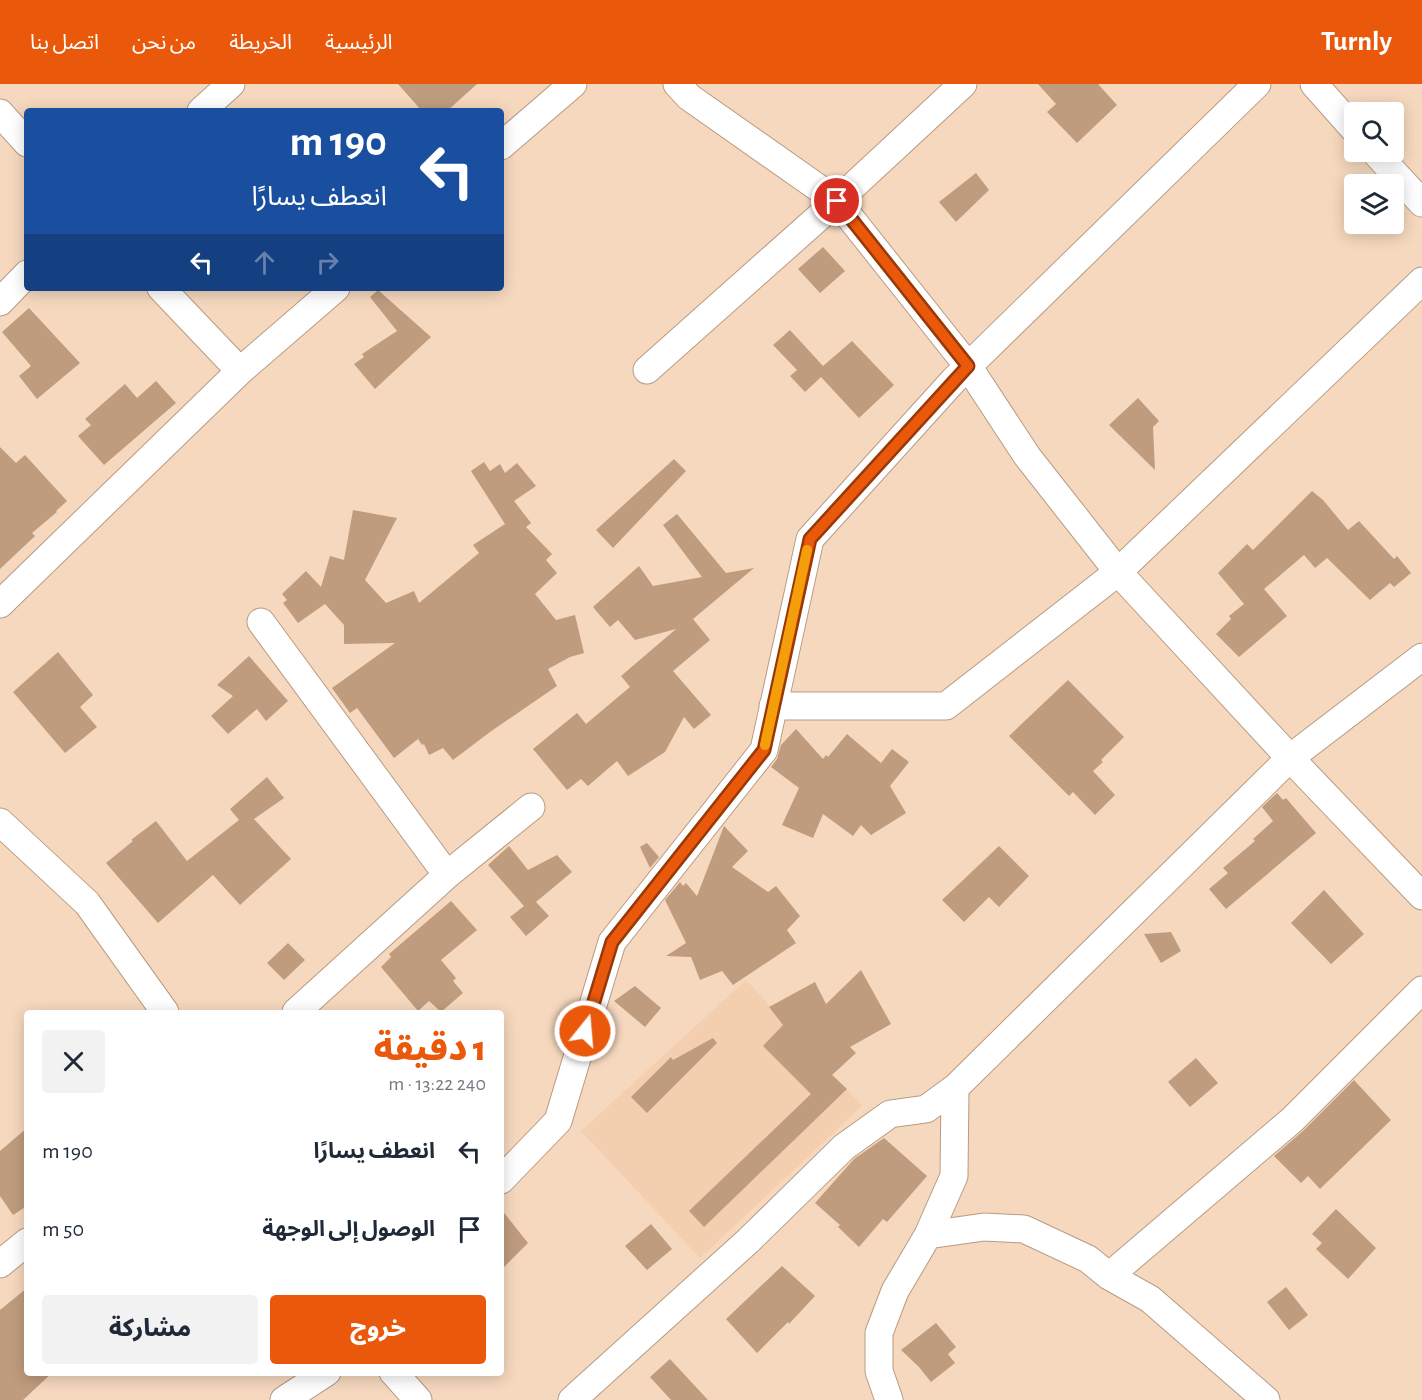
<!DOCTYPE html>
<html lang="ar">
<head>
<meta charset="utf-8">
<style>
  :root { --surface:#fff; --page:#f2f2f3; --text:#1f2937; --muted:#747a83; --accent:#ea580c }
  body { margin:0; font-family:"Alegreya Sans","Noto Sans Arabic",sans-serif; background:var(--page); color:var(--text); direction:rtl; height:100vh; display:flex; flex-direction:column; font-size:22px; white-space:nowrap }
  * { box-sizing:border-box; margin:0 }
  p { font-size:20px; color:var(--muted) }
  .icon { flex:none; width:33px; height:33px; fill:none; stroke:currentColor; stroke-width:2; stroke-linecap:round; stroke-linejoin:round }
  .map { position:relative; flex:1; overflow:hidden; direction:ltr }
  .details { position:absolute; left:24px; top:926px; width:480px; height:366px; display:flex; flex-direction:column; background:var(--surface); border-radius:6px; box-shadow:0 3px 15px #0003; direction:rtl }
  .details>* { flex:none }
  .banner { position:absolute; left:24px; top:24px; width:480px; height:183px; border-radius:6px; box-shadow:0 3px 15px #0003; direction:rtl; background:#1a4fa0; color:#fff; overflow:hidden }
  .controls { position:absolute; left:1344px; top:18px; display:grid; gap:12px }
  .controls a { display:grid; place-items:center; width:60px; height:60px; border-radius:6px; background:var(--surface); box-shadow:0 3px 15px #0003; font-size:30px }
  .pin { position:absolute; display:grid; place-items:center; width:51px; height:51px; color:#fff; margin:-26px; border:3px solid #fff; border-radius:50%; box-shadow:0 2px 6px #0007 }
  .me { position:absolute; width:66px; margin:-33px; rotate:17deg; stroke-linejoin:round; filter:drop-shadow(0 0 4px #0008) }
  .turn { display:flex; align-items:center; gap:21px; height:126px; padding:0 18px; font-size:27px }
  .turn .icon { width:78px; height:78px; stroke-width:2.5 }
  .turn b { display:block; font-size:42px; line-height:51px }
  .lanes { display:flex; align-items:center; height:57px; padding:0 18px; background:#0003; justify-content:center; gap:30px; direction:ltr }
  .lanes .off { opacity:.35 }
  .round { display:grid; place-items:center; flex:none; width:63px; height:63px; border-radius:6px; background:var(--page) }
  .overview { display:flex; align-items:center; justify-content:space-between; height:102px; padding:0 18px }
  h1 { font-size:36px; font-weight:800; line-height:45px; color:var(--accent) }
  .action { display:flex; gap:12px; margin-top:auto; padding:12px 18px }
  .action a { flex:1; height:69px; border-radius:6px; background:var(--accent); color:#fff; font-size:24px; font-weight:800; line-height:69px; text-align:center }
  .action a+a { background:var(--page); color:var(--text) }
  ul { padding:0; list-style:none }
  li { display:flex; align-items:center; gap:18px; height:78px; padding:0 18px }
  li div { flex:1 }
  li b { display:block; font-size:22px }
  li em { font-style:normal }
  header { display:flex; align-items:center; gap:36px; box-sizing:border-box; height:84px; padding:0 30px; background:var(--accent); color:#fff }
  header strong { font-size:28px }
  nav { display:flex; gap:33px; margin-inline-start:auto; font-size:21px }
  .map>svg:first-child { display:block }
  .built { fill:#f3ceaf }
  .building { fill:#bf9c7e }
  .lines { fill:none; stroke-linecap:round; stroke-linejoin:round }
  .street-casing { stroke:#b79b83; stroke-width:29 }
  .street { stroke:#fff; stroke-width:27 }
  .route-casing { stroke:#983908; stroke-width:15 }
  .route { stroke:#ea580c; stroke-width:10 }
  .slow { stroke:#f59e0b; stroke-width:10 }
</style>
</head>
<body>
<header>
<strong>Turnly</strong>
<nav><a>الرئيسية</a><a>الخريطة</a><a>من نحن</a><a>اتصل بنا</a></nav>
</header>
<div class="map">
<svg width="1422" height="1316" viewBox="0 0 1422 1316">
  <rect width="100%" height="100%" fill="#f6d8be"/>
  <path class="built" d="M 746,896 L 862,1022 L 700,1174 L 581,1047 Z"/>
  <path class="building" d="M 398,0 L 477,0 L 447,27 L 422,27 Z
    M 1038,0 L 1098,0 L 1117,21 L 1077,59 L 1047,28 L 1056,20 Z
    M 976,89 L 989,106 L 956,138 L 939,118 Z
    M 823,163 L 845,187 L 820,209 L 798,185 Z
    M 378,206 L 431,253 L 375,305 L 354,280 L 364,273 L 362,270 L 397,247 L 370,213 Z
    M 29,224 L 80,279 L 37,315 L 19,292 L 31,282 L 2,248 Z
    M 790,246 L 823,282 L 852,257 L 894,301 L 859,334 L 821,293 L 805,308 L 790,292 L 797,286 L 773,261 Z
    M 156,297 L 176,319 L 104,381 L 78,352 L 91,341 L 85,335 L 125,300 L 137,314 Z
    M 1138,314 L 1159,337 L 1153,343 L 1155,386 L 1109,341 Z
    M 0,363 L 16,379 L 25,371 L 67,417 L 56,427 L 57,428 L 32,449 L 35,452 L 0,485 Z
    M 674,375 L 686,387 L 613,464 L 596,446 Z
    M 484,378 L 490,387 L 500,380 L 505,389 L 517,379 L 536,402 L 514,417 L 531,439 L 526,443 L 552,470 L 546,476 L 557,489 L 535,510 L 556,536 L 575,531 L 584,569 L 570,573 L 548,585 L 557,602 L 490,648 L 453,676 L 443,664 L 429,671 L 424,660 L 422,661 L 418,655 L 394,674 L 357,624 L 350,629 L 332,604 L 395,559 L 344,560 L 344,541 L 325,520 L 298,539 L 283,519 L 287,516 L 282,510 L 306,487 L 321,503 L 330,472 L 344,476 L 353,426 L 397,434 L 365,496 L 386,519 L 414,507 L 419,519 L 479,469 L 473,461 L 505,440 L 471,387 Z
    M 1312,407 L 1323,416 L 1348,446 L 1359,437 L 1394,475 L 1397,472 L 1411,489 L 1394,503 L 1390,499 L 1370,516 L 1327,474 L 1315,484 L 1304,471 L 1264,505 L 1287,532 L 1239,573 L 1216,550 L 1231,535 L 1229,532 L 1244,520 L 1218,489 L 1247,460 L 1253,466 Z
    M 677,430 L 726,489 L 754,484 L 693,535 L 710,556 L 673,587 L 711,631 L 694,645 L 684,633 L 665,668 L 628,692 L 617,677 L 588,702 L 581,695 L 567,706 L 533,665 L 577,629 L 586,640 L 630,603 L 621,592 L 676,545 L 635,556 L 618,536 L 610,543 L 593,523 L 639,482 L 653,502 L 702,493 L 663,441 Z
    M 58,568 L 93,611 L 80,623 L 97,643 L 65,669 L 13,608 Z
    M 249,572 L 288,617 L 266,637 L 257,625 L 228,650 L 211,632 L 233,612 L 217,601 Z
    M 1068,596 L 1124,653 L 1101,676 L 1103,678 L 1093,687 L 1115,711 L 1095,731 L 1073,708 L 1069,712 L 1009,652 Z
    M 796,645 L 823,675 L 826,671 L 828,673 L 847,650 L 881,679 L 892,665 L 909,678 L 890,702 L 906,729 L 871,751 L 861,741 L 853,752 L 823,730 L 813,754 L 782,741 L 799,704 L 771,683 L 777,675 L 781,661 Z
    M 267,693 L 284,714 L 254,735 L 291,775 L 240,821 L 213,791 L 158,839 L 106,779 L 133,757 L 131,756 L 156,737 L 187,777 L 239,736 L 230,725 Z
    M 1277,709 L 1283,716 L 1286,714 L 1316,749 L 1226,825 L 1209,805 L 1228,789 L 1223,784 L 1255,757 L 1253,755 L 1273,737 L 1262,723 Z
    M 724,742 L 748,767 L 732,783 L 768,808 L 776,802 L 800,832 L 787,846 L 796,859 L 733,901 L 722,887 L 700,896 L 691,873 L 666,872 L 686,859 L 665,816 L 680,798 L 683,802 L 686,799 L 697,812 Z
    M 647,759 L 659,773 L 650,784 L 640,763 Z
    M 509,762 L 528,786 L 557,771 L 572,788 L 536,818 L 549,832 L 526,852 L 510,833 L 524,822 L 488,781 Z
    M 999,762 L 1029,792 L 999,823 L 989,813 L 964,838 L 942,816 Z
    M 1324,806 L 1364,850 L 1331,880 L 1291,839 Z
    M 451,817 L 477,846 L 441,876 L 456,894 L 453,897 L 463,909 L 441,928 L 429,917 L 418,927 L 381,883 L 391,873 L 389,870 Z
    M 1171,848 L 1181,867 L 1161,879 L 1144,850 Z
    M 288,859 L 305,876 L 284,896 L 267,879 Z
    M 861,886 L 891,940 L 850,963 L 856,969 L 832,991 L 847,1005 L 704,1143 L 689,1127 L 811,1010 L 763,962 L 783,941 L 769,923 L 815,898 L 826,920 Z
    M 635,902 L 661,924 L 645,943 L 614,917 Z
    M 713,954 L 717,959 L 647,1029 L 631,1013 L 671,973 L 673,976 Z
    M 1196,974 L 1218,999 L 1190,1023 L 1168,998 Z
    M 1354,996 L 1391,1036 L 1320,1105 L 1308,1092 L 1301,1099 L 1274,1072 L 1303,1047 Z
    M 27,1044 L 27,1122 L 13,1131 L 0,1112 L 0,1067 Z
    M 884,1054 L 927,1092 L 887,1138 L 883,1135 L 859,1163 L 838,1143 L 840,1141 L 815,1119 L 854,1075 Z
    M 501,1125 L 528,1159 L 501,1186 Z
    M 1336,1125 L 1376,1164 L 1348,1195 L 1316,1165 L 1322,1159 L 1312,1150 Z
    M 651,1140 L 672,1165 L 647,1186 L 625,1162 Z
    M 782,1182 L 815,1212 L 789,1240 L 788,1238 L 757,1269 L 726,1235 Z
    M 1286,1203 L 1308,1231 L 1289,1246 L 1267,1218 Z
    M 27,1204 L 27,1288 L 53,1288 L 23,1316 L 0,1316 L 0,1226 Z
    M 936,1239 L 956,1263 L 948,1270 L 955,1279 L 931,1298 L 919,1283 L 901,1266 Z
    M 670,1275 L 708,1316 L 671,1316 L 650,1293 Z"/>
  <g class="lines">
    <g class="street-casing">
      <path id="street" d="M 677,0 L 689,13 L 837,117 L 968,282 L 1027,372 L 1118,488 L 1290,674 L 1422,812
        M 1314,0 L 1354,45
        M 201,27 L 231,0
        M 0,29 L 27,59
        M 501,62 L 573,0
        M 1375,68 L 1422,119
        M 161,204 L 240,287
        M 0,218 L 27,190
        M 647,286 L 837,117 L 963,0
        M 0,520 L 240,287 L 336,204
        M 261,538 L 447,791
        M 773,622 L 946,622 L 1118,488 L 1422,197
        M 0,738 L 87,819 L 165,928
        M 296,928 L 447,791 L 531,723
        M 501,1096 L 558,1037 L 612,858 L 764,666 L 810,455 L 954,296 L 1257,0
        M 928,1151 L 984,1143 L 1024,1145 L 1088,1175 L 1109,1192 L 1150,1215 L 1266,1316
        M 0,1180 L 27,1158
        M 1109,1192 L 1292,1036 L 1422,906
        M 393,1288 L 418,1316
        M 284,1316 L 327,1288
        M 572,1316 L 748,1157 L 844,1063 L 890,1030 L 926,1025 L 955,1004
        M 889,1316 L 879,1287 L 879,1249 L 895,1207 L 928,1151 L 954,1092 L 955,1004 L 1290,674 L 1422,573"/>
    </g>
    <use href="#street" class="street"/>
  </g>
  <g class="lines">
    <g class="route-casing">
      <path id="route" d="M 585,947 L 612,858 L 764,666 L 810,455 L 968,282 L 837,117"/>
    </g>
    <use href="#route" class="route"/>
    <path class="slow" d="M 765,661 L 807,466"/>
  </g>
</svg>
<div class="controls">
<a><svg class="icon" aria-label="search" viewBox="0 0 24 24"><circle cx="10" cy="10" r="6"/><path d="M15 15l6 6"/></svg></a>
<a><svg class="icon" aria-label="layers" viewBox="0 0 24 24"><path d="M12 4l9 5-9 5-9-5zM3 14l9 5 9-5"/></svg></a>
</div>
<div class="pin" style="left:837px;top:117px;background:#d93025"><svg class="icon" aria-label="arrive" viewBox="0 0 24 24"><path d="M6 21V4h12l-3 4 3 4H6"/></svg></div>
<svg class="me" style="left:585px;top:947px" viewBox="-20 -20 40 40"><circle r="17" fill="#ea580c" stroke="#fff" stroke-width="3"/><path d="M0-11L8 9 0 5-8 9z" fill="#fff"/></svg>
<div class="banner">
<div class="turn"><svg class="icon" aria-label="left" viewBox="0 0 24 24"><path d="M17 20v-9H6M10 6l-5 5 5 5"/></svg><div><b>190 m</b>انعطف يسارًا</div></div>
<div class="lanes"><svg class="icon" aria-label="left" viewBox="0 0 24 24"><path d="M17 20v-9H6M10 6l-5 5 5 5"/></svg><svg class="icon off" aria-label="ahead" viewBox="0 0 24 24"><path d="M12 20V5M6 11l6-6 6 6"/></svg><svg class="icon off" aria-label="right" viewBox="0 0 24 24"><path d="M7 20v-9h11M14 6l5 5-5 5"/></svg></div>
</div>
<section class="details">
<div class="overview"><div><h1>1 دقيقة</h1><p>240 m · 13:22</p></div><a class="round"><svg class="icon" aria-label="close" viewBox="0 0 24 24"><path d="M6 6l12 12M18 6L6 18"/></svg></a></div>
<ul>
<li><svg class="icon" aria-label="left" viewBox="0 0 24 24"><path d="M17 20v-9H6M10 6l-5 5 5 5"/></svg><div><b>انعطف يسارًا</b></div><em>190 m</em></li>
<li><svg class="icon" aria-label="arrive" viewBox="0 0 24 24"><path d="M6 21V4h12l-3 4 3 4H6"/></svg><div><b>الوصول إلى الوجهة</b></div><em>50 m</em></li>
</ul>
<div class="action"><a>خروج</a><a>مشاركة</a></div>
</section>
</div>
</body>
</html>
